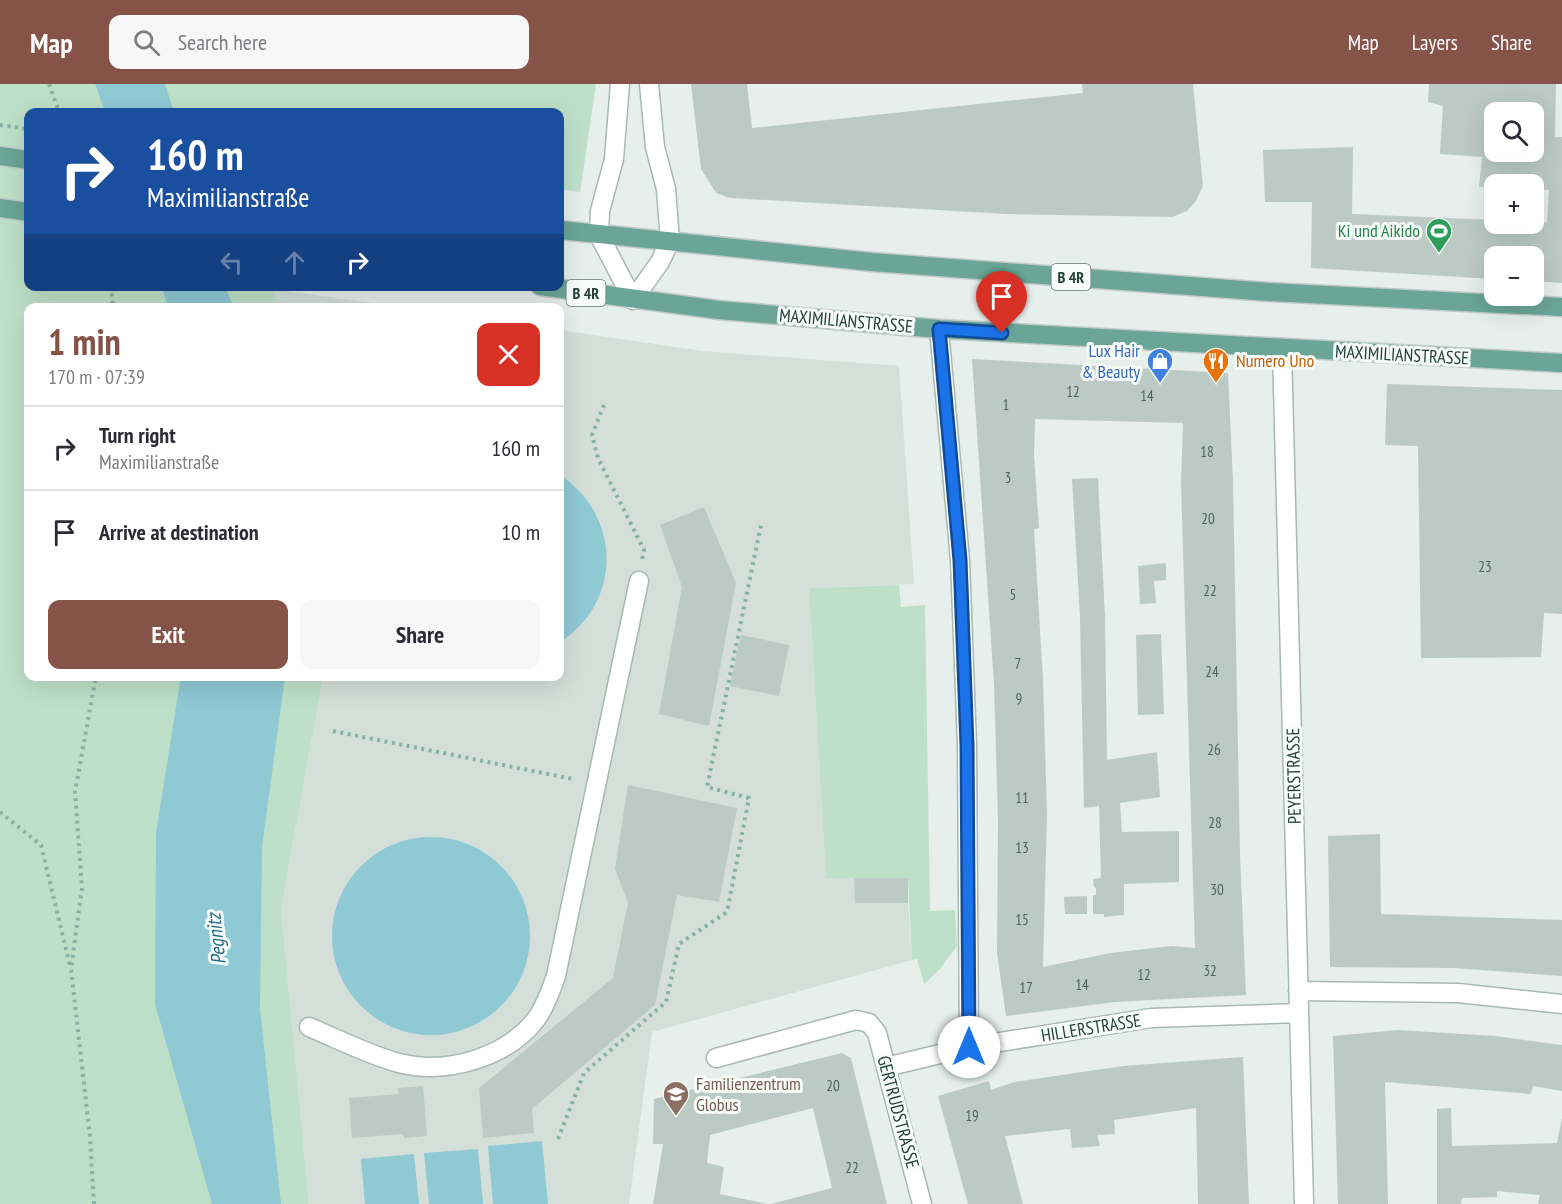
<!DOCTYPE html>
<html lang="en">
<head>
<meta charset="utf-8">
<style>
  :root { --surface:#fff; --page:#f7f7f7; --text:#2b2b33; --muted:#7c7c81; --line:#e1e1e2; --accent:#855347 }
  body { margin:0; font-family:"PT Sans Narrow",sans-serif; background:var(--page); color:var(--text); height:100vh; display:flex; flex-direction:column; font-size:22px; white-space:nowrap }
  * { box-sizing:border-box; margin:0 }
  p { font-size:20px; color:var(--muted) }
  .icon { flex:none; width:33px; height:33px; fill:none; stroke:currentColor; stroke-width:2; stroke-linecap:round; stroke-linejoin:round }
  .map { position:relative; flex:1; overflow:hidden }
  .details { position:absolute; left:24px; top:219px; width:540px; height:378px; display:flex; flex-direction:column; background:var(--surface); border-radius:12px; box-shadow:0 6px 24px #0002 }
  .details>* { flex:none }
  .top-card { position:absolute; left:24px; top:24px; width:540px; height:183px; border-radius:12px; box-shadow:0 6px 24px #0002; background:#1a4fa0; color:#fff; overflow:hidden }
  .fabs { position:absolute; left:1484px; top:18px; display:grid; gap:12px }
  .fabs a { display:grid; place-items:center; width:60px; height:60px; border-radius:12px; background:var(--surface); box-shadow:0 6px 24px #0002; font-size:30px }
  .pin { position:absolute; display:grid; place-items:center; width:51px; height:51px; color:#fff; margin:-62px -26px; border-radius:50% 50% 50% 0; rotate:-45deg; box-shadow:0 0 6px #0007 }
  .pin .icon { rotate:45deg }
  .me { position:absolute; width:66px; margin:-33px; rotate:0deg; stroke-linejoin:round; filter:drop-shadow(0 0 4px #0008) }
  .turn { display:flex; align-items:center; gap:21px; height:126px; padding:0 24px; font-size:27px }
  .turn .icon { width:78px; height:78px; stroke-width:2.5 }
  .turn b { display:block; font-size:42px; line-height:51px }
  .lanes { display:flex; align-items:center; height:57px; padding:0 24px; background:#0003; justify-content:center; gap:30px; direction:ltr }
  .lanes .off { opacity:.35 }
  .round { display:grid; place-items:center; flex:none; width:63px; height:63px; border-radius:12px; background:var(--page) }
  .summary { display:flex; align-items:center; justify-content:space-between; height:102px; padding:0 24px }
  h1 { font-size:36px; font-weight:600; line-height:45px; color:var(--accent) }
  .button { display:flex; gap:12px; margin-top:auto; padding:12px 24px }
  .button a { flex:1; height:69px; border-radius:12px; background:var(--accent); color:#fff; font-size:24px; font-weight:600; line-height:69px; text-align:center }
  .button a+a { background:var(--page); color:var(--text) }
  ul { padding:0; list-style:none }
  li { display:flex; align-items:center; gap:18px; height:84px; padding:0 24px; border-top:2px solid var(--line) }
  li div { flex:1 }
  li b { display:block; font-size:22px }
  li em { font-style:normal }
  header { display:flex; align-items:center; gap:36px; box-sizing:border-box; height:84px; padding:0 30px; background:var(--accent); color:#fff }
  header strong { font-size:28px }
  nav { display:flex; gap:33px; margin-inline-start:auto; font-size:21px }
  .search { width:420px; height:54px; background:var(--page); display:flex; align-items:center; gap:15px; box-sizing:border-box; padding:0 21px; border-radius:12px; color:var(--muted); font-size:22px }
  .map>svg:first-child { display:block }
  .built { fill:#d4dfda }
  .green { fill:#bfe0c8 }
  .water { fill:#8ec9d4 }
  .building { fill:#bbcac4; fill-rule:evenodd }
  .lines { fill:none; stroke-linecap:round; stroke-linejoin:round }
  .minor-casing { stroke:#a8b8b2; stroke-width:21 }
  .major-casing { stroke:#c2cac8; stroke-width:21 }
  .path { stroke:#86b3a5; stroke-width:4; stroke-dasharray:3 4.5; stroke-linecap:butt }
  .minor { stroke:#fff; stroke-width:18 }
  .major { stroke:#6aa596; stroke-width:18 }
  .route-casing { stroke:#114b97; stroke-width:15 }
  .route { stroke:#1a73e8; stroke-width:10 }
  .labels { text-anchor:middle; stroke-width:6; stroke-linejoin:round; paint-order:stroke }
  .number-label { font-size:15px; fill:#4a645c }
  .shield { fill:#f7fbf9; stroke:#637a73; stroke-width:1.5 }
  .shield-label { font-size:16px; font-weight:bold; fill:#24423a }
  .leisure-label { font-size:18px; fill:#27864d; stroke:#f7fbf9; text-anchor:end }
  .street-label { font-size:18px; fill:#24423a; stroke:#f7fbf9 }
  .shop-label { font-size:18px; fill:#366cbe; stroke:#f7fbf9; text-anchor:end }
  .food-label { font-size:18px; fill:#c56008; stroke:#f7fbf9; text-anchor:start }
  .education-label { font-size:18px; fill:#785e54; stroke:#f7fbf9; text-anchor:start }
  .water-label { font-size:20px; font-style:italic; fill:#1c6f80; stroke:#f7fbf9 }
</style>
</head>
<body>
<header>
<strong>Map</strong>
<div class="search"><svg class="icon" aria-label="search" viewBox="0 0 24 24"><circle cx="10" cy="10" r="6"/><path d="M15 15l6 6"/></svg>Search here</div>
<nav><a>Map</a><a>Layers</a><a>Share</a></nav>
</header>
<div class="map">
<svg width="1562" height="1120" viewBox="0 0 1562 1120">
  <rect width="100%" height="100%" fill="#e6efeb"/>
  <path class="built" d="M 271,205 L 403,223 L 279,223 Z
    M 560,246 L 702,267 L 899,282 L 914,500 L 809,504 L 826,793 L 854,794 L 855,819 L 908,819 L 912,876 L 652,948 L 629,1120 L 309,1120 L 281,824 L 323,593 L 560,592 Z"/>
  <path class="green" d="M 0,0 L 596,0 L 580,108 L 560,105 L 560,28 L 28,28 L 28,202 L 274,203 L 272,205 L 279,223 L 28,224 L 28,592 L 323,593 L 281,824 L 309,1120 L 0,1120 Z
    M 899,501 L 901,523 L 925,521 L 930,827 L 955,826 L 957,862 L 940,885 L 924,900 L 917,875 L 912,876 L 908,794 L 826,794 L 809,504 Z"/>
  <path class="water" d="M 95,0 L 165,0 L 174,28 L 105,28 Z
    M 162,203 L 225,203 L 234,223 L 168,223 Z
    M 560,391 C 621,431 623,518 560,558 Z
    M 181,592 L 285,593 L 262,763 L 260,925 L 281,1120 L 212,1120 L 155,920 L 156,748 Z
    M332 852a99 99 0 1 1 198 0a99 99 0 1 1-198 0Z
    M 542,1057 L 548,1120 L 493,1120 L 488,1062 Z
    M 478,1065 L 483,1120 L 429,1120 L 424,1069 Z
    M 414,1070 L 419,1120 L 365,1120 L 361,1075 Z"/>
  <path class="building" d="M 691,0 L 747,0 L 752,44 L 1083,9 L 1082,0 L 1193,0 L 1203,102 L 1196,117 L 1187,127 L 1172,133 L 1006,130 L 730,114 L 716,109 L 701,85 Z
    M 1429,0 L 1556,0 L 1555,53 L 1562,53 L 1562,199 L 1533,197 L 1533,172 L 1494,172 L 1494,195 L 1311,184 L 1312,118 L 1265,118 L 1263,66 L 1353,63 L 1352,130 L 1494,136 L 1494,140 L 1547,138 L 1549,106 L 1533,105 L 1533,100 L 1479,103 L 1482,73 L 1440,70 L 1443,22 L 1428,18 ZM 1494,28 L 1533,28 L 1533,68 L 1494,68 Z
    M 972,275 L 1228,289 L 1233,397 L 1240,772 L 1246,911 L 1115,918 L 1006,932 L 997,869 L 998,737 L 994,600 ZM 1035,335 L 1183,339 L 1181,399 L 1195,864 L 1172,862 L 1110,869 L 1043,883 L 1047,730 L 1043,596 L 1034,445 L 1039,444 L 1034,372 Z
    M 1387,300 L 1562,306 L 1562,530 L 1544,529 L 1541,573 L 1421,574 L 1418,362 L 1385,361 Z
    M 1098,394 L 1105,532 L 1107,676 L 1157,668 L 1160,713 L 1120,719 L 1122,748 L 1179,747 L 1179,798 L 1124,800 L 1124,831 L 1104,833 L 1104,830 L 1093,830 L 1093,811 L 1096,811 L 1096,804 L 1094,803 L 1093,795 L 1101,794 L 1099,722 L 1084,724 L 1080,533 L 1072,395 Z
    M 704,423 L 736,499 L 709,642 L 659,630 L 682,503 L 660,441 Z
    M 1166,479 L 1166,496 L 1154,497 L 1156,519 L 1140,520 L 1138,482 Z
    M 1161,550 L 1164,630 L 1138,631 L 1136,551 Z
    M 741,551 L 789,561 L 779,612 L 730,602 Z
    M 628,701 L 737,724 L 719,818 L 677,811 L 655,921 L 532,1025 L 534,1049 L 483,1054 L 479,1004 L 613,894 L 628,819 L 615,785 Z
    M 1380,750 L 1381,830 L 1562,836 L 1562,892 L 1453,884 L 1330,883 L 1328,752 Z
    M 854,794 L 908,794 L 908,819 L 855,819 Z
    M 1087,812 L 1087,830 L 1065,830 L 1064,813 Z
    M 1398,946 L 1495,952 L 1562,961 L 1562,1007 L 1533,1002 L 1531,1010 L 1385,998 L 1388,1120 L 1338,1120 L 1333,952 Z
    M 842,969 L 851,974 L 887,1120 L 771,1120 L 832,1104 L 813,1024 L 710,1051 L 707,1079 L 724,1083 L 720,1110 L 767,1120 L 653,1120 L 663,1060 L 653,1060 L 654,1015 Z
    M 1243,973 L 1249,1120 L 1198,1120 L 1196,1024 L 1114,1036 L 1115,1050 L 1097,1051 L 1100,1062 L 1072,1064 L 1070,1045 L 1005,1052 L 1023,1120 L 968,1120 L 938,1012 L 989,997 L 991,1006 L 1014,998 L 1123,982 Z
    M 423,1002 L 427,1052 L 404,1054 L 403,1050 L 352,1054 L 349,1014 L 399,1010 L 398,1004 Z
    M 1451,1024 L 1452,1062 L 1557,1059 L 1562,1034 L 1562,1120 L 1538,1120 L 1540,1111 L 1497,1107 L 1497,1113 L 1462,1114 L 1461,1120 L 1437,1120 L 1437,1025 Z"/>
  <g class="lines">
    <g class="minor-casing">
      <path id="minor" d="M 620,0 L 614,75 L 600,127 L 599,151 L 633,216 L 660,178 L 670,157 L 666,105 L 655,63 L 649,0
        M 939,245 L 960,476 L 967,661 L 969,963
        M 1282,264 L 1304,1120
        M 1298,907 L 1458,909 L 1562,920
        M 309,943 C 338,955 369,971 399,979 C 446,991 507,974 537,934 C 546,921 551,906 556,892 L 639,497
        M 716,974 L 856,936 L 869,939 L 877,949 L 922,1120
        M 886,983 L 969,963 L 1151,934 L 1299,929"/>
    </g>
    <g class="major-casing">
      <path id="major" d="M 0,72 L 28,76
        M 0,124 L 28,128
        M 560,146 L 872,178 L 1269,208 L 1562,223
        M 540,202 L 719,226 L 939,245 L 1562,279"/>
    </g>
    <path class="path" d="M 49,0 L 59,28
      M 0,41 L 28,45
      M 111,202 L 113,224
      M 604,321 L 592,351 L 598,374 L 644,466 L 642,476
      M 333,647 L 573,695
      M 0,728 L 41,761 L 70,882
      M 558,1055 L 584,989 L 666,918 L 679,860 L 727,828 L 749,714 L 707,703 L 761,441
      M 94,1120 L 90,1053 L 71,885 L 82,804 L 75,708 L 96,592"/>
    <use href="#minor" class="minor"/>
    <use href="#major" class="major"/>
  </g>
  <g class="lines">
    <g class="route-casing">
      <path id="route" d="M 969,963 L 967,661 L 960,476 L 939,245 L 1002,249"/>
    </g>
    <use href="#route" class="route"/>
  </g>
  <defs>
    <g id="stadium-pin" transform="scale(1.35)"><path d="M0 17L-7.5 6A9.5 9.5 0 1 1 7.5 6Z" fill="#2e9e5b" stroke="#f7fbf9"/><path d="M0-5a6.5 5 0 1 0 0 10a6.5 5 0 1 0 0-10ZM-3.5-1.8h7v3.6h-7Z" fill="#fff"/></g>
    <g id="shop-pin" transform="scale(1.35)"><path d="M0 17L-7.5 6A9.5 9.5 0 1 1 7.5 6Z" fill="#3f7fe0" stroke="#f7fbf9"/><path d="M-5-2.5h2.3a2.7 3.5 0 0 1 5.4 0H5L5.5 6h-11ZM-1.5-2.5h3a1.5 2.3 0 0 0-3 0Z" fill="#fff"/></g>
    <g id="restaurant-pin" transform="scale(1.35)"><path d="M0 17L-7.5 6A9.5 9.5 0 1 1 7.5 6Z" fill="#e8710a" stroke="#f7fbf9"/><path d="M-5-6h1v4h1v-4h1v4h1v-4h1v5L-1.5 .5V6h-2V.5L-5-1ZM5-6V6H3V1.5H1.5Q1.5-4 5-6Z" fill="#fff"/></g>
    <g id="school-pin" transform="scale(1.35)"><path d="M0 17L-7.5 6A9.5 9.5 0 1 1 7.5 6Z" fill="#8d6e63" stroke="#f7fbf9"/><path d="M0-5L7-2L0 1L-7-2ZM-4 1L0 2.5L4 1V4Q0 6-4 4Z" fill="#fff"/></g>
  </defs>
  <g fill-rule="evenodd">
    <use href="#stadium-pin" x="1439" y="147"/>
    <use href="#shop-pin" x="1160" y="277"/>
    <use href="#restaurant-pin" x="1216" y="277"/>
    <use href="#school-pin" x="676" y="1010"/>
  </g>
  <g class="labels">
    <g class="number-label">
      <text x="1073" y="313">12</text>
      <text x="1147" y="317">14</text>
      <text x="1006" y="326">1</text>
      <text x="1207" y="373">18</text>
      <text x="1008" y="399">3</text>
      <text x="1208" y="440">20</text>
      <text x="1485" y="488">23</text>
      <text x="1210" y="512">22</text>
      <text x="1013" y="516">5</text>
      <text x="1018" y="585">7</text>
      <text x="1212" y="593">24</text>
      <text x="1019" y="620">9</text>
      <text x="1214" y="671">26</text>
      <text x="1022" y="719">11</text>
      <text x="1215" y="744">28</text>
      <text x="1022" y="769">13</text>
      <text x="1217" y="811">30</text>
      <text x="1022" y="841">15</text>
      <text x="1210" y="892">32</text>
      <text x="1144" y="896">12</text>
      <text x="1082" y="906">14</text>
      <text x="1026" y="909">17</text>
      <text x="833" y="1007">20</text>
      <text x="972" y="1037">19</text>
      <text x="852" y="1089">22</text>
    </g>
    <g class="shield">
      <rect x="1051.5" y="180" width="39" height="26" rx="4.5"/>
      <rect x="566.5" y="196" width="39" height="26" rx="4.5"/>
    </g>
    <g class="shield-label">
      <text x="1071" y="199">B 4R</text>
      <text x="586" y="215">B 4R</text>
    </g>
    <g class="leisure-label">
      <text x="1420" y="153">Ki und Aikido</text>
    </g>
    <g class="street-label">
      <text transform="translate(846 237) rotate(5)" y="6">MAXIMILIANSTRASSE</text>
      <text transform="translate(1402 271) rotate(3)" y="6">MAXIMILIANSTRASSE</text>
      <text transform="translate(1294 692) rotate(-91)" y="6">PEYERSTRASSE</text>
      <text transform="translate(1091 944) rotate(-9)" y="6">HILLERSTRASSE</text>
      <text transform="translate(898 1028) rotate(75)" y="6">GERTRUDSTRASSE</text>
    </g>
    <g class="shop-label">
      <text x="1140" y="273">Lux Hair<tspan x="1140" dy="21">&amp; Beauty</tspan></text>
    </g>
    <g class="food-label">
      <text x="1236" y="283">Numero Uno</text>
    </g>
    <g class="education-label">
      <text x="696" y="1006">Familienzentrum<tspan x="696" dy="21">Globus</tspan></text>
    </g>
    <g class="water-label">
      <text transform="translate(216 855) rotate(-96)" y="7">Pegnitz</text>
    </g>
  </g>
</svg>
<div class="fabs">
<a><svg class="icon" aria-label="search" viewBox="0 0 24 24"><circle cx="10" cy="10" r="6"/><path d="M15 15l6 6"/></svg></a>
<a>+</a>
<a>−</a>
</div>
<div class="pin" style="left:1002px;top:249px;background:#d93025"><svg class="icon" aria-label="arrive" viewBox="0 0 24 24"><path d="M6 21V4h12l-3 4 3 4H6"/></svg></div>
<svg class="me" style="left:969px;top:963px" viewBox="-20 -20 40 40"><circle r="19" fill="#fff"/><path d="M0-13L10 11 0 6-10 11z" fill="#1a73e8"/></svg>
<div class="top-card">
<div class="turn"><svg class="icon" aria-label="right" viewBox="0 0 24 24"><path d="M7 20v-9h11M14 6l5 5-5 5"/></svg><div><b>160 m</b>Maximilianstraße</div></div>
<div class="lanes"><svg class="icon off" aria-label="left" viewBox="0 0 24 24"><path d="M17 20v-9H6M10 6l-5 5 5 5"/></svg><svg class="icon off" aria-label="ahead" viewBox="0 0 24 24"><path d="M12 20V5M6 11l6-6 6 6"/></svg><svg class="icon" aria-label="right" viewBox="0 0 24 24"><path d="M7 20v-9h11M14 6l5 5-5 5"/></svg></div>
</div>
<section class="details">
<div class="summary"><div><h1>1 min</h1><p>170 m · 07:39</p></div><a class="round" style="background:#d93025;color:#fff"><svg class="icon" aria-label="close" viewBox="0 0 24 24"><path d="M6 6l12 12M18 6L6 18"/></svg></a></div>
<ul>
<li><svg class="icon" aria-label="right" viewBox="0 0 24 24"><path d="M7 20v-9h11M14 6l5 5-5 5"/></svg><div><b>Turn right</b><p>Maximilianstraße</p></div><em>160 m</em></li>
<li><svg class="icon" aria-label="arrive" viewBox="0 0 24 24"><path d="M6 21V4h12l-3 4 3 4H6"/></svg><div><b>Arrive at destination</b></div><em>10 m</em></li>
</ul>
<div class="button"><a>Exit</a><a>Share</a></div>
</section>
</div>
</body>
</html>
